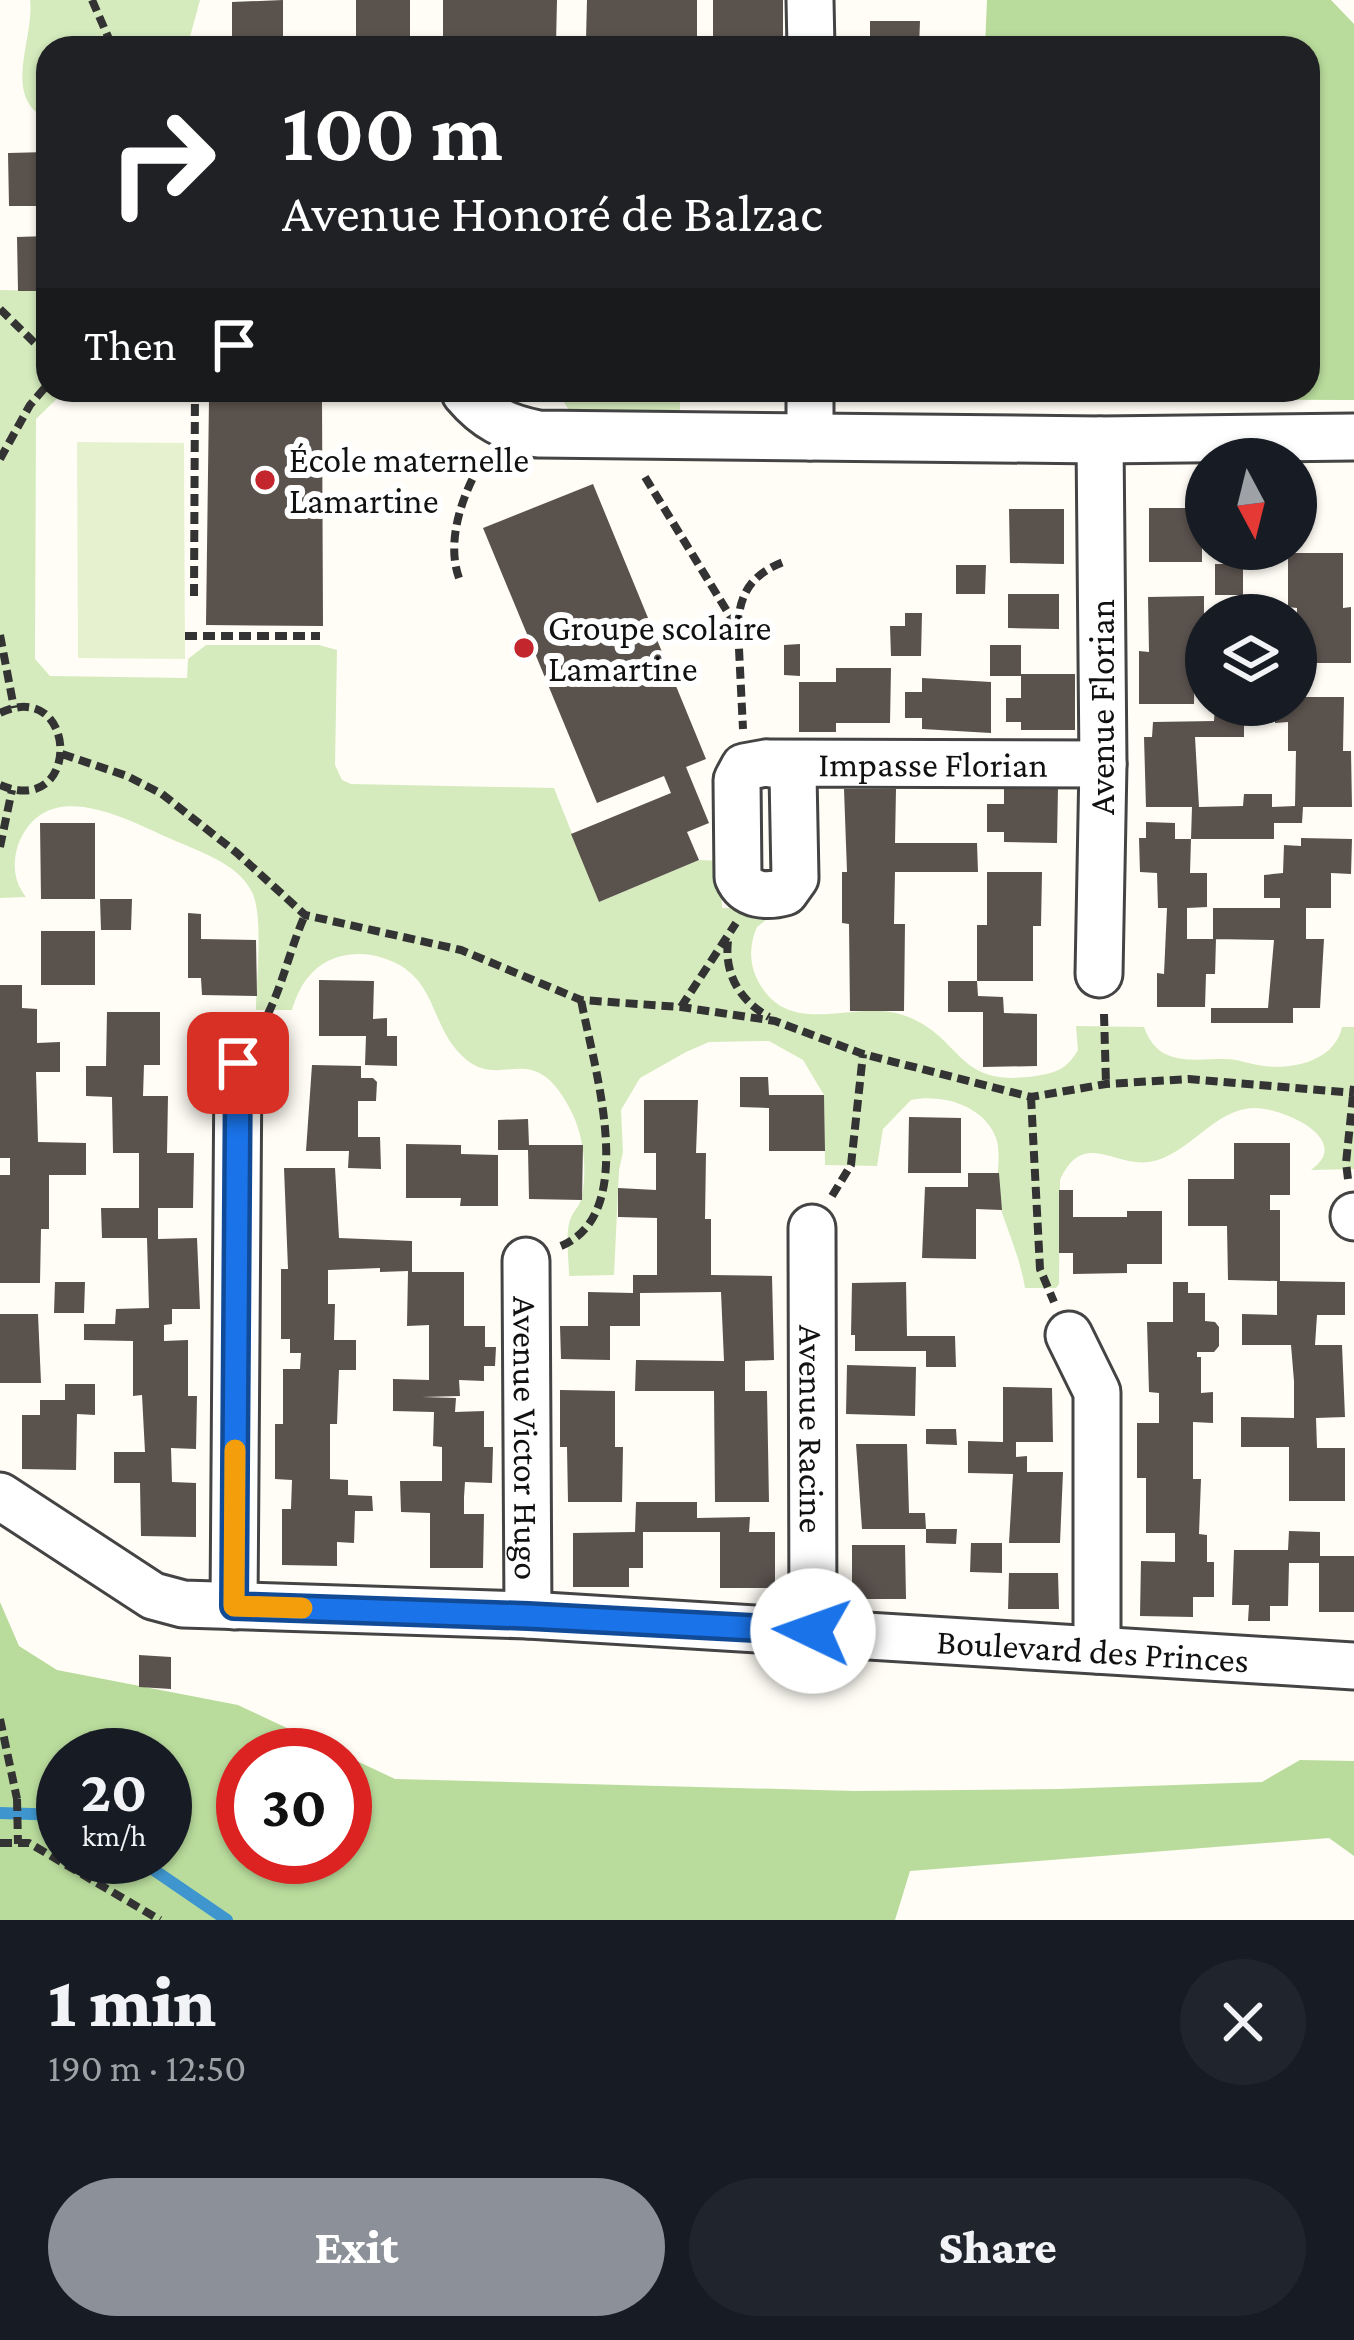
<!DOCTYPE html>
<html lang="en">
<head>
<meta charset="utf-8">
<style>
  :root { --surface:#171b24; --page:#20242c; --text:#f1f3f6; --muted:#9ea1a6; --accent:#8c9099 }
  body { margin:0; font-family:"Crimson Pro",serif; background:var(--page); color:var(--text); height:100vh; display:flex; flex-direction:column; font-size:45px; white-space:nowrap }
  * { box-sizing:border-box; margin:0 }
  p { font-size:39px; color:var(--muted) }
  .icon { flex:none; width:66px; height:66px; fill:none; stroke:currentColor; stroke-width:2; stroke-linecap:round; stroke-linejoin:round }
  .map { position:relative; height:1920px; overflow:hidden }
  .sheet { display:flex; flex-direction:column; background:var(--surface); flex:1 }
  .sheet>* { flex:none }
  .guide { position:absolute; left:36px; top:36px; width:1284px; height:366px; border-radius:36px; box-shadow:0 3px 9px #0004; background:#202124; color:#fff; overflow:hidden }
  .needle { width:78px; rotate:173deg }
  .tools { position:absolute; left:1185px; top:438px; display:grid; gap:24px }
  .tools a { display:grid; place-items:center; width:132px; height:132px; border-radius:50%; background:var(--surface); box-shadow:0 3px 9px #0004; font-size:60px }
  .speed { position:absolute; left:36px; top:1728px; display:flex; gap:24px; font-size:60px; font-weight:700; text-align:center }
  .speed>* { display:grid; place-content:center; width:156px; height:156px; border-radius:50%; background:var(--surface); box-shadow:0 3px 9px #0004; line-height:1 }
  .speed small { font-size:30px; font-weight:400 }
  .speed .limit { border:18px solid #d22; background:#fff; color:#111 }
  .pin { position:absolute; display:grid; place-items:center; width:102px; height:102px; color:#fff; margin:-51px; border-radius:24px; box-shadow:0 6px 18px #0006 }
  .me { position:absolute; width:132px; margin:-66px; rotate:273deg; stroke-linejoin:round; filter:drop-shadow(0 0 9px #0008) }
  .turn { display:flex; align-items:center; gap:42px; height:252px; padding:0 48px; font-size:54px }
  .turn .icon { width:156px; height:156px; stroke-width:2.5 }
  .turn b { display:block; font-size:84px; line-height:102px }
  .then { display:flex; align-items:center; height:114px; padding:0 48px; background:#0003; gap:24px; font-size:45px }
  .round { display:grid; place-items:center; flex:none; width:126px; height:126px; border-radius:63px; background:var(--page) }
  .overview { display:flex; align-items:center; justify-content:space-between; height:204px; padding:0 48px }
  h1 { font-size:72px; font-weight:800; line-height:90px }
  .cta { display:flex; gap:24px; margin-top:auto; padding:24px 48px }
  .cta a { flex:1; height:138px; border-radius:72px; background:var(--accent); color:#fff; font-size:48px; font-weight:800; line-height:138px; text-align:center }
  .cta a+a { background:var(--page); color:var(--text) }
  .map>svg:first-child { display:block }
  .green { fill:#d5ebbd }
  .forest { fill:#b9dc9c; fill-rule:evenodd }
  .pitch { fill:#e6f2cf }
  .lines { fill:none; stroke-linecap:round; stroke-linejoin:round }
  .stream { stroke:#3f96cf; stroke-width:12 }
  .building { fill:#5a524d }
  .minor-casing { stroke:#444; stroke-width:51 }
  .path { stroke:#333; stroke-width:8; stroke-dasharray:12 6; stroke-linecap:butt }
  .minor { stroke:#fff; stroke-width:45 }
  .path-bridge { stroke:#333; stroke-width:8; stroke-dasharray:12 6; stroke-linecap:butt }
  .route-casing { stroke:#114b97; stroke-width:30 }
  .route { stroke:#1a73e8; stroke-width:21 }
  .slow { stroke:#f59e0b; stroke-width:21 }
  .poi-dot { fill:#c4262e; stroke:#fff; stroke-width:4.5 }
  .labels { text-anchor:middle; stroke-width:12; stroke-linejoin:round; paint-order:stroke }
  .poi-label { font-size:36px; fill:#111; stroke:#fff; text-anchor:start }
  .street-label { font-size:36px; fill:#111; stroke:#fff }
</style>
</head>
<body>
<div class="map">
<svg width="1354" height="1920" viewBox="0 0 1354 1920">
  <rect width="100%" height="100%" fill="#fffdf5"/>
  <path class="green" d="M 30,0 L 200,0 L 187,48 L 48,48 L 48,120 C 0,97 35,39 30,0 Z
    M 0,290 L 48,291 L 48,390 L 66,390 L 36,419 L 35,659 L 50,676 L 187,678 L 188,659 L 206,645 L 319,645 L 337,650 L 335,765 L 342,780 L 351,784 L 554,788 L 599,902 L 699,860 L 722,861 L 722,908 L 780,909 L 757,927 C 749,945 749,964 758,981 C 790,1041 855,998 903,1015 C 965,1036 953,1091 1041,1075 C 1059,1072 1068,1067 1078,1050 L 1076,1026 L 1144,1027 C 1158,1067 1191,1059 1225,1059 C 1235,1059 1244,1062 1253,1064 C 1285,1072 1334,1064 1342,1027 L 1354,1027 L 1354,1169 L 1311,1170 C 1354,1140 1284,1108 1255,1108 C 1214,1108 1189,1156 1149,1162 C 1114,1167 1083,1129 1060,1180 L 1059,1284 L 1056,1288 L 1025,1288 C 1020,1258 1009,1234 1000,1207 C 993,1186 1002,1162 997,1141 C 987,1106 942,1093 911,1100 L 883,1129 L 877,1166 L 825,1165 L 824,1095 L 803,1060 L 769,1041 L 709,1042 L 686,1052 L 640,1078 L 621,1110 L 623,1152 L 619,1170 L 614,1275 L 569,1276 C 569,1259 565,1235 570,1220 C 573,1211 581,1205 582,1196 C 587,1170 584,1139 573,1115 C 535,1036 505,1089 468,1061 C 427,1029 441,976 383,958 C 369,953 352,953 338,957 C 312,965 299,986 292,1010 L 256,1010 C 256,981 264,917 252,892 C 237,862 197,851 169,838 C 122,817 45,775 18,845 C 12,864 14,882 26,897 L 0,898 Z
    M 556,390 L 783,390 L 783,394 L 680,393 L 680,411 L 569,410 Z"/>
  <path class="forest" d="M 987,0 L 1331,0 L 1354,24 L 1354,400 L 1032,399 L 1019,390 L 1308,390 L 1308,48 L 985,48 Z
    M 0,1602 L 19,1646 L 57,1670 L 238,1705 L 395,1779 L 855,1791 L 1059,1789 L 1262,1782 L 1300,1760 L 1354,1761 L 1354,1856 L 1329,1838 L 910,1871 L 895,1920 L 0,1920 ZM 63,1755 L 165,1755 L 165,1857 L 63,1857 ZM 243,1755 L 345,1755 L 345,1857 L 243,1857 Z"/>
  <path class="pitch" d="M 77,442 L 184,443 L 185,659 L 78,658 Z"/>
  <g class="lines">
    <path class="stream" d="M 0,1813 L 63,1815
      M 135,1857 L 227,1920"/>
  </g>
  <path class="building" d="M 283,0 L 283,48 L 232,48 L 232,2 Z
    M 356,0 L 410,0 L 410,47 L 356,46 Z
    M 443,0 L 557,0 L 556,44 L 500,45 L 500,38 L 443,38 Z
    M 587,0 L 697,0 L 697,48 L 641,48 L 642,39 L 586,39 Z
    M 713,0 L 783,0 L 783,42 L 713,42 Z
    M 870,21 L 920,21 L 919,48 L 870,48 Z
    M 48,152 L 48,206 L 9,206 L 8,153 Z
    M 48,236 L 48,291 L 18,291 L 17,237 Z
    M 209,399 L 322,399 L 323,626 L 206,625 Z
    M 593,484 L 706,759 L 686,767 L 709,823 L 687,832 L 699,860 L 599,902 L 571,834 L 671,793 L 664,776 L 597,803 L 483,528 Z
    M 1149,508 L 1202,508 L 1202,562 L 1149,562 Z
    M 1009,509 L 1064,509 L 1064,564 L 1010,563 Z
    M 1288,553 L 1343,553 L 1343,608 L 1351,607 L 1351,663 L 1296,663 L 1297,608 L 1288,607 Z
    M 1215,564 L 1243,564 L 1243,595 L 1215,595 Z
    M 956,565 L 986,565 L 985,594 L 956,594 Z
    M 1008,594 L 1059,594 L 1059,629 L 1008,628 Z
    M 1204,596 L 1204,651 L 1195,652 L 1194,704 L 1139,704 L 1139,651 L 1149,652 L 1148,597 Z
    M 905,613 L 922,613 L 921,656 L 891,656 L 890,626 L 905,626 Z
    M 800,644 L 800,676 L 784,675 L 784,645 Z
    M 990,645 L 1021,645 L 1021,674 L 1075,674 L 1075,730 L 1021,730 L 1021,722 L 1006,722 L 1006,698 L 1021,698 L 1021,676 L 990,676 Z
    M 836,668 L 891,668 L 890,723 L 836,723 L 836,732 L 799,732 L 799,682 L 836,682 Z
    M 922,678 L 991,682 L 991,733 L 922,729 L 922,718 L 905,718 L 905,692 L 922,692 Z
    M 1296,697 L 1344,697 L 1343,751 L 1351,751 L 1352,807 L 1303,807 L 1302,823 L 1274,823 L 1274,839 L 1191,839 L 1192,807 L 1146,807 L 1144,737 L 1152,737 L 1153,722 L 1214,721 L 1215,707 L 1244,706 L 1244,737 L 1195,737 L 1199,807 L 1243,806 L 1244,794 L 1272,794 L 1272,807 L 1295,806 L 1296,751 L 1288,751 L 1288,722 L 1275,723 L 1275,705 L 1296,705 Z
    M 1004,787 L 1058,787 L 1057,843 L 1004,842 L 1004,832 L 987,832 L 987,804 L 1004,804 Z
    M 844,789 L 896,789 L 895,843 L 977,843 L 978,872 L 895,872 L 894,924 L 905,924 L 904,1011 L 850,1011 L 849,924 L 842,923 L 842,872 L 847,872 Z
    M 1146,822 L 1175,823 L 1175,839 L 1191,839 L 1190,873 L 1207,873 L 1207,907 L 1187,908 L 1187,939 L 1216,939 L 1215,974 L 1206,974 L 1205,1007 L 1157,1007 L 1157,973 L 1164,974 L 1167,908 L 1158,908 L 1157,873 L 1140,872 L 1139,838 L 1146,838 Z
    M 40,823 L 95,823 L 95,899 L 41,899 Z
    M 1301,838 L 1352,839 L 1351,874 L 1331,873 L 1331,908 L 1306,908 L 1306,939 L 1324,939 L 1320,1008 L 1293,1008 L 1293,1023 L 1211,1023 L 1211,1008 L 1268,1008 L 1274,940 L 1213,939 L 1213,908 L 1280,908 L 1280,898 L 1264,898 L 1264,875 L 1283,873 L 1284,845 L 1301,846 Z
    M 987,872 L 1042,872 L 1041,926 L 1033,926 L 1033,981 L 977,981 L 977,925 L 987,925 Z
    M 100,899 L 132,899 L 131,930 L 101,930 Z
    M 188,913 L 201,914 L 201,939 L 256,940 L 257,996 L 202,995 L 201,978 L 188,978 Z
    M 41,931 L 95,931 L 95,985 L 41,985 Z
    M 319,980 L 374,981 L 373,1019 L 387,1018 L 387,1036 L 397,1036 L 397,1066 L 365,1065 L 366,1036 L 319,1036 Z
    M 948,981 L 977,981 L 978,996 L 1003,997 L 1004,1013 L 1037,1014 L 1037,1066 L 983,1067 L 983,1012 L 948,1012 Z
    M 0,985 L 22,985 L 22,1008 L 37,1009 L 37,1043 L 60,1042 L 60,1072 L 36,1072 L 38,1142 L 86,1143 L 86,1175 L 49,1175 L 49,1229 L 41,1229 L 40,1283 L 0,1283 L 0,1175 L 10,1175 L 10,1158 L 0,1158 Z
    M 107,1012 L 160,1012 L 160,1065 L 144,1065 L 143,1096 L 168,1096 L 167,1153 L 194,1153 L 193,1208 L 158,1208 L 158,1239 L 197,1238 L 200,1309 L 172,1309 L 172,1324 L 164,1325 L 164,1341 L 188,1340 L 188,1396 L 197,1396 L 196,1449 L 171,1448 L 172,1482 L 196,1483 L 196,1537 L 141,1536 L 140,1483 L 114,1483 L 114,1452 L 145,1452 L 142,1395 L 133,1396 L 133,1341 L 84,1340 L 84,1324 L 115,1324 L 116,1309 L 149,1308 L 147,1238 L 102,1238 L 101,1208 L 139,1208 L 139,1153 L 113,1153 L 112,1097 L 86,1096 L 86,1066 L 106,1066 Z
    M 312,1065 L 361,1066 L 361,1078 L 373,1078 L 377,1082 L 376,1101 L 358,1101 L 358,1137 L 380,1137 L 381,1169 L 348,1168 L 349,1151 L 306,1151 Z
    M 740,1077 L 768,1077 L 769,1095 L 824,1095 L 825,1151 L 769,1151 L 769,1108 L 740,1107 Z
    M 644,1100 L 698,1100 L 696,1153 L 706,1153 L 705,1219 L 711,1219 L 711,1275 L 772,1276 L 774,1360 L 745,1361 L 745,1391 L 767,1391 L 769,1502 L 715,1502 L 714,1391 L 635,1391 L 636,1360 L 724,1361 L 721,1292 L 640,1293 L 640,1326 L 610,1326 L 610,1360 L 561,1359 L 560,1326 L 588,1326 L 588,1292 L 633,1293 L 633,1275 L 657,1275 L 657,1218 L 618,1217 L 618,1188 L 656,1190 L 656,1153 L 644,1153 Z
    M 909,1117 L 961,1118 L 961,1173 L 908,1173 Z
    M 528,1119 L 529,1145 L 583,1145 L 582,1200 L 529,1199 L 528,1150 L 498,1150 L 498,1120 Z
    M 1234,1143 L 1290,1143 L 1290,1195 L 1270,1195 L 1270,1210 L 1280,1210 L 1280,1281 L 1345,1282 L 1345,1315 L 1317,1315 L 1315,1345 L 1342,1345 L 1345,1417 L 1316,1418 L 1317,1448 L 1345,1448 L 1345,1501 L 1289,1501 L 1289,1447 L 1241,1447 L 1241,1417 L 1294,1418 L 1294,1381 L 1291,1345 L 1242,1345 L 1242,1314 L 1277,1315 L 1277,1281 L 1228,1280 L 1227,1226 L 1188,1226 L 1188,1179 L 1234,1179 Z
    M 406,1144 L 461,1145 L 461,1154 L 498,1155 L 498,1206 L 460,1206 L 461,1198 L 406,1198 Z
    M 284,1168 L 335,1168 L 339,1238 L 412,1241 L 412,1272 L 464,1272 L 464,1326 L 485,1326 L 485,1347 L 496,1347 L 495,1366 L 484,1366 L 484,1381 L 459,1380 L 460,1396 L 422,1397 L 456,1398 L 455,1412 L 484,1411 L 484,1447 L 493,1447 L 492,1483 L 465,1482 L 464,1497 L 464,1514 L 484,1514 L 483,1568 L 430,1568 L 430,1513 L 401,1512 L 400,1481 L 442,1481 L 442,1447 L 433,1446 L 434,1412 L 393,1411 L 393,1379 L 429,1380 L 429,1325 L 407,1326 L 408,1271 L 380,1272 L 380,1268 L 328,1270 L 328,1304 L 335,1304 L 334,1340 L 356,1340 L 356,1370 L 339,1370 L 337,1424 L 330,1424 L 330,1479 L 348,1480 L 348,1495 L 372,1496 L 373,1511 L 355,1511 L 354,1543 L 337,1542 L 337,1566 L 282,1565 L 282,1509 L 291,1509 L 292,1480 L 275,1479 L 275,1424 L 283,1424 L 283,1369 L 300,1369 L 301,1353 L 290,1353 L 290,1339 L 281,1339 L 281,1269 L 288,1269 Z
    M 968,1173 L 999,1173 L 1002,1210 L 976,1209 L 976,1259 L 922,1258 L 925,1187 L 968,1187 Z
    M 1059,1190 L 1073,1190 L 1073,1217 L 1127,1217 L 1127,1211 L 1162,1211 L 1162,1264 L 1127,1264 L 1127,1273 L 1073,1274 L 1073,1253 L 1059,1253 Z
    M 55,1282 L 85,1282 L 84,1313 L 54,1313 Z
    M 906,1282 L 907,1336 L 955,1336 L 956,1367 L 926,1367 L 926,1351 L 855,1351 L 855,1335 L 851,1335 L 852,1283 Z
    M 1173,1282 L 1188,1282 L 1188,1293 L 1205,1293 L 1205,1321 L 1215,1322 L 1219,1327 L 1219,1346 L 1214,1352 L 1197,1352 L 1197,1357 L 1201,1357 L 1201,1393 L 1213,1392 L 1213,1423 L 1193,1422 L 1193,1479 L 1201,1479 L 1199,1534 L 1207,1535 L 1207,1562 L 1214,1562 L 1214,1597 L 1193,1597 L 1193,1617 L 1140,1616 L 1141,1561 L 1175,1562 L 1175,1533 L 1146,1533 L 1146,1478 L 1137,1478 L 1137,1423 L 1159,1423 L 1159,1393 L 1149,1392 L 1147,1322 L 1173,1322 Z
    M 0,1314 L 38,1314 L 41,1383 L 0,1383 Z
    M 847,1365 L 916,1367 L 915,1416 L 846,1414 Z
    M 65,1384 L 95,1384 L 95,1415 L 77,1414 L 76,1470 L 22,1469 L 22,1415 L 40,1415 L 40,1400 L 65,1400 Z
    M 1003,1387 L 1052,1388 L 1053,1442 L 1016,1442 L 1016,1457 L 1027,1456 L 1027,1472 L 1063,1472 L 1060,1543 L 1009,1543 L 1013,1474 L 968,1473 L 968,1441 L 1003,1442 Z
    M 560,1390 L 615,1391 L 615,1447 L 623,1447 L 622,1502 L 568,1502 L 567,1447 L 560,1447 Z
    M 926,1429 L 956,1429 L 957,1445 L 926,1444 Z
    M 856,1444 L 907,1444 L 909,1513 L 925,1513 L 926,1529 L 862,1529 Z
    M 636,1502 L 697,1502 L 697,1518 L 750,1517 L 749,1532 L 775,1532 L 775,1588 L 720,1588 L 720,1532 L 643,1532 L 643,1568 L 629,1568 L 629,1587 L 573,1587 L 573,1533 L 635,1532 Z
    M 926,1529 L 957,1529 L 956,1544 L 926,1543 Z
    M 1289,1531 L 1320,1532 L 1320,1556 L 1354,1556 L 1354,1612 L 1319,1612 L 1319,1563 L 1289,1563 L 1288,1606 L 1270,1606 L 1270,1621 L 1248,1621 L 1249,1605 L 1232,1605 L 1234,1550 L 1288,1550 Z
    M 971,1543 L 1002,1543 L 1002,1573 L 970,1572 Z
    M 852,1545 L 905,1545 L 906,1599 L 852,1599 Z
    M 1009,1573 L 1058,1573 L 1059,1609 L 1008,1609 Z
    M 139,1655 L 171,1657 L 171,1689 L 139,1687 Z"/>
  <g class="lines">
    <g class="minor-casing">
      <g id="minor">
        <path d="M 810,0 L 811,48"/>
        <path d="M 465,393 C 487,419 505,427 538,434 L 1100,440 L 1354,437"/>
        <path d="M 810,437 L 810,390"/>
        <path id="s1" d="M 766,763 L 784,766 L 793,774 L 795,878 L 785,892 C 767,897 746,896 738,877 L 737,780 L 744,767 L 766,763 L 1103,764"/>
        <path d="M 1099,974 L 1103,764 L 1100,440"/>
        <path d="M 1354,1216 L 1354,1217"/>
        <path id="s2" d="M 812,1228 L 813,1631"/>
        <path id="s3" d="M 526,1261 L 528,1615"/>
        <path d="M 1069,1335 L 1097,1392 L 1097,1650"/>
        <path id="s4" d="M 0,1496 L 153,1596 L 183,1604 L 528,1615 L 1354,1666"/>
        <path d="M 234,1606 L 238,1063"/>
      </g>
    </g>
    <path class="path" d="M 92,0 L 113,48
      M 0,309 L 48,356
      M 265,390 L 265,399
      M 344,390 L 353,398
      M 0,459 L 30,405 L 48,384
      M 645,477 L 738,629 L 743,729
      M 459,578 C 445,539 464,489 486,455
      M 194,596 L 195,390
      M 738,627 C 739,592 753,573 786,561
      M 0,635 L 14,708
      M 185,636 L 320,636
      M 0,713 C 78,676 83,820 0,785
      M 62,754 L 127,776 L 162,794 L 237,853 L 305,915 L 461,950 L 581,1000 L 681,1007 L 775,1021 L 863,1054 L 1031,1097 L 1106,1084 L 1189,1079 L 1354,1093
      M 0,847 L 12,790
      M 728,941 C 724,974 740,1001 769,1017
      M 681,1007 L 736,923
      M 1104,1014 L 1106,1084
      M 259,1030 C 281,995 288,953 305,915
      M 1031,1097 L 1040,1269 L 1054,1302
      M 1348,1179 L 1346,1163 L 1354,1086
      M 832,1196 L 851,1165 L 863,1054
      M 561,1246 C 641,1213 593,1064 581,1000
      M 0,1719 L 17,1799
      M 0,1843 L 29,1843 L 160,1920"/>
    <use href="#minor" class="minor"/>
    <path class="path-bridge" d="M 17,1799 L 18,1844"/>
  </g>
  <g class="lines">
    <g class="route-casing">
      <path id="route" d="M 238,1063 L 234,1606 L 528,1616 L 813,1631"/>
    </g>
    <use href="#route" class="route"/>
    <path class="slow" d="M 235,1450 L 234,1606 L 302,1608"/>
  </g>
  <g class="poi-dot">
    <circle cx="265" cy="480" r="12"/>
    <circle cx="524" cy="648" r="12"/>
  </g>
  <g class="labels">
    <g class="poi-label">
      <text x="289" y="472">École maternelle<tspan x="289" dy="41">Lamartine</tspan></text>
      <text x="548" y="640">Groupe scolaire<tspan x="548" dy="41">Lamartine</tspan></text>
    </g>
    <g class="street-label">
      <text transform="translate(1101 707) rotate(-90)" y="13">Avenue Florian</text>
      <text dy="13" stroke="none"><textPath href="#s1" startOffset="507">Impasse Florian</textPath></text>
      <text dy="13" stroke="none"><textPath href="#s2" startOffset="201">Avenue Racine</textPath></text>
      <text dy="13" stroke="none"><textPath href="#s3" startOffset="177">Avenue Victor Hugo</textPath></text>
      <text dy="13" stroke="none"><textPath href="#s4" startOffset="1125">Boulevard des Princes</textPath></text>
    </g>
  </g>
</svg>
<div class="tools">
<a><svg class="needle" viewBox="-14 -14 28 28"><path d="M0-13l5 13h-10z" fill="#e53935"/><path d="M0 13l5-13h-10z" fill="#9ea1a6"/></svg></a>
<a><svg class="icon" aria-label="layers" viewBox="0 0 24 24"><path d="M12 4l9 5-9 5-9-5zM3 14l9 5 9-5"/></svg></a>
</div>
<div class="speed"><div>20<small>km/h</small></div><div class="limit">30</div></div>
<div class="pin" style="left:238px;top:1063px;background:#d93025"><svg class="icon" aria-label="arrive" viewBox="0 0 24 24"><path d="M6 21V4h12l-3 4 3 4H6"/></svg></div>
<svg class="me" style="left:813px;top:1631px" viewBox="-20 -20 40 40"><circle r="19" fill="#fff"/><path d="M0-13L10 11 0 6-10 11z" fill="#1a73e8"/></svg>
<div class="guide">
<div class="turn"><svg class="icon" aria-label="right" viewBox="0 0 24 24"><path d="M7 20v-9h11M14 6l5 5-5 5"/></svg><div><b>100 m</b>Avenue Honoré de Balzac</div></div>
<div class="then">Then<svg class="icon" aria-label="arrive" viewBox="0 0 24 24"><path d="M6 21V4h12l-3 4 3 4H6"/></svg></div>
</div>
</div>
<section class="sheet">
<div class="overview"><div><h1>1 min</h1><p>190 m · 12:50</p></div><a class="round"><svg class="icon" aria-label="close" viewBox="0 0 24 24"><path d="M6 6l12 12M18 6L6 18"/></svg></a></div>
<div class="cta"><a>Exit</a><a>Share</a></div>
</section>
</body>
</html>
